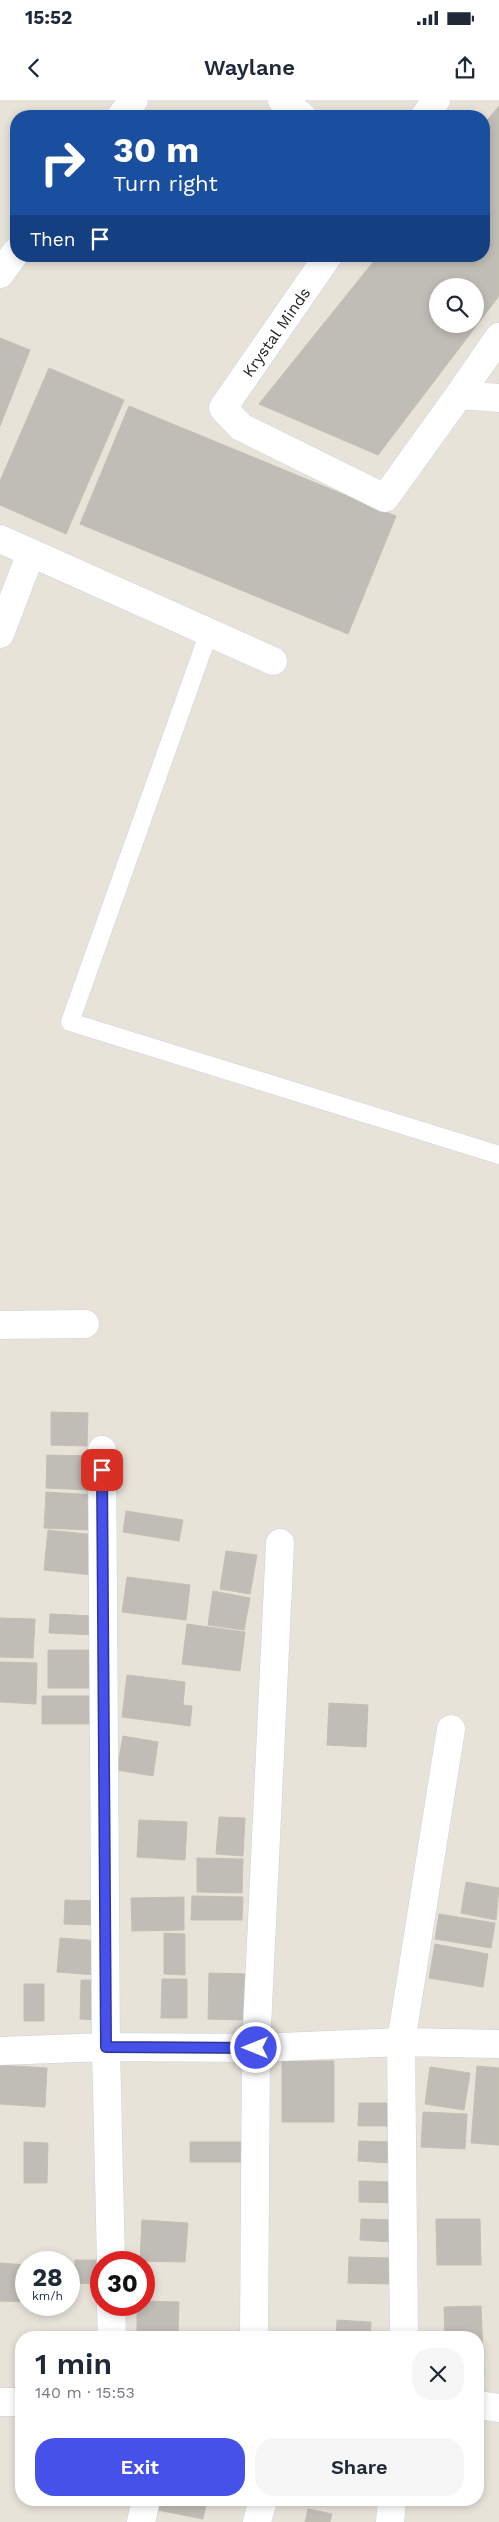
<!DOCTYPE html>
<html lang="en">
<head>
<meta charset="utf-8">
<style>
  :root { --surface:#fff; --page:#f6f6f7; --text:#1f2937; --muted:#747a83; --accent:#4551e9 }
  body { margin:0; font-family:"Work Sans",sans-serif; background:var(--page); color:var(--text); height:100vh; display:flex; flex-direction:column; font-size:19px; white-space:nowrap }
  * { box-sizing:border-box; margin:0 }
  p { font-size:16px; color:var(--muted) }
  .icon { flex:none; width:28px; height:28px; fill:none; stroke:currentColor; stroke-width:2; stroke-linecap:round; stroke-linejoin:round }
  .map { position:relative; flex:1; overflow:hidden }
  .sheet { position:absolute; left:15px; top:2231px; width:469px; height:175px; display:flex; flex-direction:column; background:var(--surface); border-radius:20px; box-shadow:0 2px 8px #0003 }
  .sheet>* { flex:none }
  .banner { position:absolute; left:10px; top:10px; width:480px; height:152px; border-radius:20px; box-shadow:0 2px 8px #0003; background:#1a4fa0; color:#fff; overflow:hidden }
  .buttons { position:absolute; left:429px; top:178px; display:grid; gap:10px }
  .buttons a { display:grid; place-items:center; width:55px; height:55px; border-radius:50%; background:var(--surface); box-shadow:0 2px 8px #0003; font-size:25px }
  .speed { position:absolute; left:15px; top:2151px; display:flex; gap:10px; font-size:25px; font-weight:700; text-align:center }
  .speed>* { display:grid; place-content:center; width:65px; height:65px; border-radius:50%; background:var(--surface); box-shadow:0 2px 8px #0003; line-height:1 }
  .speed small { font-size:12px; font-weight:400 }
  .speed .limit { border:8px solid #d22; background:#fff; color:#111 }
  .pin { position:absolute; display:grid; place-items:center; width:42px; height:42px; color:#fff; margin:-21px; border-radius:10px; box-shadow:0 2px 8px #0006 }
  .me { position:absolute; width:55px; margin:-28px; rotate:270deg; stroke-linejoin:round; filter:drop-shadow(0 0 4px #0008) }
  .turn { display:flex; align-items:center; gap:18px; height:105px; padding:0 20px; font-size:22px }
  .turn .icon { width:65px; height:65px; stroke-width:2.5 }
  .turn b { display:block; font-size:35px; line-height:42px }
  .then { display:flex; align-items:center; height:48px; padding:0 20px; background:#0003; gap:10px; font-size:19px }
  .round { display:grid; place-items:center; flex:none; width:52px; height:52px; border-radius:20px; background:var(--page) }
  .head { display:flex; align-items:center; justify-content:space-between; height:85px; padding:0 20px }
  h1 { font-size:30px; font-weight:600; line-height:38px }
  .primary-button { display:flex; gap:10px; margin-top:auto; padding:10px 20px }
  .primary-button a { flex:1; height:58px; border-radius:20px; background:var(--accent); color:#fff; font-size:20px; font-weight:600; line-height:58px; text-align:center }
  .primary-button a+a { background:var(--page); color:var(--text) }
  .status { display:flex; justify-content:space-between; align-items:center; height:35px; padding:0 25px; background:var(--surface); direction:ltr }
  .status svg { height:14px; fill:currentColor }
  header { display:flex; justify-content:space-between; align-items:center; height:65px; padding:0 20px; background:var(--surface); font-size:22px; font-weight:600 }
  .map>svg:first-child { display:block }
  .building { fill:#c0bdb6; stroke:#c3bfb3; fill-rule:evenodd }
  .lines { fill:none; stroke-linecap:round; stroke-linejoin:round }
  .service-casing { stroke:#ced0df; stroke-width:19 }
  .minor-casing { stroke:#ced0df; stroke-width:29 }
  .service { stroke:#fff; stroke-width:18 }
  .minor { stroke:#fff; stroke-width:28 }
  .route-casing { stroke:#2d3597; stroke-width:12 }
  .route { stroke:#4551e9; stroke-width:9 }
  .labels { text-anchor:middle; stroke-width:4; stroke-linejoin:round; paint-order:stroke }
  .street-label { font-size:16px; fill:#262626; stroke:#fff }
</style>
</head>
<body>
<div class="status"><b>15:52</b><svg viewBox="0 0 49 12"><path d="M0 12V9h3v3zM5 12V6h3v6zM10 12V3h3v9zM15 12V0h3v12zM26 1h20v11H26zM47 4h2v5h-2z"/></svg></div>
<header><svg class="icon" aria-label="back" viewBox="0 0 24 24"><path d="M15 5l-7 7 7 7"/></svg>Waylane<svg class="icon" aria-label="share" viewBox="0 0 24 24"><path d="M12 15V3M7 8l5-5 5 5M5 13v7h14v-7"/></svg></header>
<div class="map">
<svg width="499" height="2422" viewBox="0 0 499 2422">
  <rect width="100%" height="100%" fill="#e8e3d9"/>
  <path class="building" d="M 499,6 L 499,196 L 378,355 L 259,304 L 378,156 L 484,156 L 484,24 ZM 438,186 L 475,186 L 475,224 L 438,224 Z
    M 0,238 L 30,250 L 0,326 Z
    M 49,268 L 124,300 L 66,434 L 0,405 L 0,381 Z
    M 129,306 L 396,416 L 348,534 L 80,424 Z
    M 51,1312 L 88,1313 L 87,1346 L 51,1345 Z
    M 47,1355 L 92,1356 L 91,1390 L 46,1388 Z
    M 46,1392 L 94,1395 L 91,1430 L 44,1428 Z
    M 126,1411 L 183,1420 L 179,1441 L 123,1432 Z
    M 48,1430 L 96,1435 L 92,1475 L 44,1470 Z
    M 226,1451 L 257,1455 L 250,1494 L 220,1489 Z
    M 127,1477 L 190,1485 L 186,1520 L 122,1512 Z
    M 213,1491 L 250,1498 L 244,1530 L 208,1525 Z
    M 50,1514 L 96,1516 L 96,1535 L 49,1533 Z
    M 0,1518 L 35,1519 L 33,1558 L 0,1557 Z
    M 187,1524 L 245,1532 L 240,1571 L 182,1564 Z
    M 48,1550 L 97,1550 L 97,1588 L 48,1588 Z
    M 0,1562 L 37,1563 L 36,1604 L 0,1602 Z
    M 127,1575 L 185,1582 L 183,1605 L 192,1606 L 190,1626 L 122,1617 Z
    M 42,1596 L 100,1596 L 100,1624 L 42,1624 Z
    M 329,1603 L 368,1605 L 366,1647 L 327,1645 Z
    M 123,1636 L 158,1642 L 153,1676 L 117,1670 Z
    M 219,1717 L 245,1718 L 243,1756 L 216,1754 Z
    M 139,1720 L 187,1722 L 185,1760 L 137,1757 Z
    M 197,1758 L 243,1759 L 242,1793 L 197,1792 Z
    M 466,1782 L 499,1788 L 496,1820 L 461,1813 Z
    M 192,1796 L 243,1797 L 242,1820 L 191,1820 Z
    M 184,1797 L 184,1830 L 132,1831 L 131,1798 Z
    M 65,1800 L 98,1801 L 97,1825 L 64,1824 Z
    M 439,1814 L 495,1823 L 491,1848 L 435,1839 Z
    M 164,1833 L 185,1834 L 185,1875 L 164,1874 Z
    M 60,1838 L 100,1841 L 97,1875 L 57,1872 Z
    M 435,1844 L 488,1854 L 483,1887 L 429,1878 Z
    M 209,1873 L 246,1874 L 244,1920 L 208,1919 Z
    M 162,1879 L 187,1879 L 187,1918 L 161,1918 Z
    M 81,1880 L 104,1880 L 102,1920 L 80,1919 Z
    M 24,1884 L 44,1884 L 44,1921 L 24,1921 Z
    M 282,1961 L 334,1961 L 334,2022 L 282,2022 Z
    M 0,1965 L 47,1968 L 45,2007 L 0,2004 Z
    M 477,1966 L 499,1968 L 499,2045 L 471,2043 Z
    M 430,1967 L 470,1973 L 464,2010 L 425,2004 Z
    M 359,2003 L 391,2003 L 391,2026 L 358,2026 Z
    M 423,2012 L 467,2014 L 465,2049 L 421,2047 Z
    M 359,2041 L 393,2042 L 392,2063 L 358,2061 Z
    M 24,2042 L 48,2043 L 47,2083 L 24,2083 Z
    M 190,2042 L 245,2042 L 245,2062 L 190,2062 Z
    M 359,2081 L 395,2082 L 394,2103 L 359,2102 Z
    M 361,2119 L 393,2120 L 392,2142 L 360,2140 Z
    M 436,2119 L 480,2119 L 481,2165 L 437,2165 Z
    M 142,2120 L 188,2123 L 185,2162 L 140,2161 Z
    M 349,2157 L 393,2158 L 393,2184 L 348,2183 Z
    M 75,2160 L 109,2160 L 101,2162 L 101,2184 L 75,2183 Z
    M 0,2163 L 26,2165 L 26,2202 L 0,2201 Z
    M 144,2201 L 179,2202 L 178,2232 L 137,2231 L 137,2205 L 144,2205 Z
    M 481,2206 L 484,2276 L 478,2276 L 478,2238 L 445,2238 L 444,2207 Z
    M 337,2220 L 371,2222 L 370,2238 L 336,2238 Z
    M 160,2400 L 207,2400 L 203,2419 L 158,2410 Z
    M 308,2409 L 332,2414 L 330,2422 L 305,2422 Z"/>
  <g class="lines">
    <g class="service-casing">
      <path id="service" d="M 209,532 L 70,922 L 499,1055"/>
    </g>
    <g class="minor-casing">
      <path id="minor" d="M 282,0 L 302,16
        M 121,16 L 134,0
        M 425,16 L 436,0
        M 328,156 L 223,308 L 241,327 L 385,398 L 459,295 L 499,298
        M 0,174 L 16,152
        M 459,295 L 499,237
        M 0,439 L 273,561
        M 0,534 L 31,453
        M 0,1225 L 85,1224
        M 102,1350 L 106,1947 L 111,2162
        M 0,1951 L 106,1947 L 256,1948 L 401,1942 L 499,1944
        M 111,2205 L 112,2238
        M 254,2238 L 256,1948 L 280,1443
        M 404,2238 L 401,1942 L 451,1629
        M 0,2302 L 21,2302
        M 478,2305 L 499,2308
        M 141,2422 L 146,2400
        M 257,2422 L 263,2400
        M 390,2422 L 392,2400"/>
    </g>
    <use href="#service" class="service"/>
    <use href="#minor" class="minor"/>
  </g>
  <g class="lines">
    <g class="route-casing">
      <path id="route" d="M 102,1370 L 106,1947 L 256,1948"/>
    </g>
    <use href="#route" class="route"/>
  </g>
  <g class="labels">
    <g class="street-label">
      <text transform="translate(276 232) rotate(-55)" y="6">Krystal Minds</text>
    </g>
  </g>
</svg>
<div class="buttons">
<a><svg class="icon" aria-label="search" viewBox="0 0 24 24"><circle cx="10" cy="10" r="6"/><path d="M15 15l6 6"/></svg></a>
</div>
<div class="speed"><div>28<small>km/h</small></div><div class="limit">30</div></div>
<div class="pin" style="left:102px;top:1370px;background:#d93025"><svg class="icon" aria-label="arrive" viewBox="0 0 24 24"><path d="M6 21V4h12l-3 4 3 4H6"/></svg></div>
<svg class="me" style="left:256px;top:1948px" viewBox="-20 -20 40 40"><circle r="17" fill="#4551e9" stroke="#fff" stroke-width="3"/><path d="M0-11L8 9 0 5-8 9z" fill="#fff"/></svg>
<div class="banner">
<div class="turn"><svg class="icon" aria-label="right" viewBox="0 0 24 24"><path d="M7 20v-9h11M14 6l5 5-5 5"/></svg><div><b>30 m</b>Turn right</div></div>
<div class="then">Then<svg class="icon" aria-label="arrive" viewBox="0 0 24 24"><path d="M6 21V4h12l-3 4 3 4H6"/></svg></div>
</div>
<section class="sheet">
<div class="head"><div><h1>1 min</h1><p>140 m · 15:53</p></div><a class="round"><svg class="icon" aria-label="close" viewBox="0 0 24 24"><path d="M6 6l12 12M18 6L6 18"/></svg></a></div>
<div class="primary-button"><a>Exit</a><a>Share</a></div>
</section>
</div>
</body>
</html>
